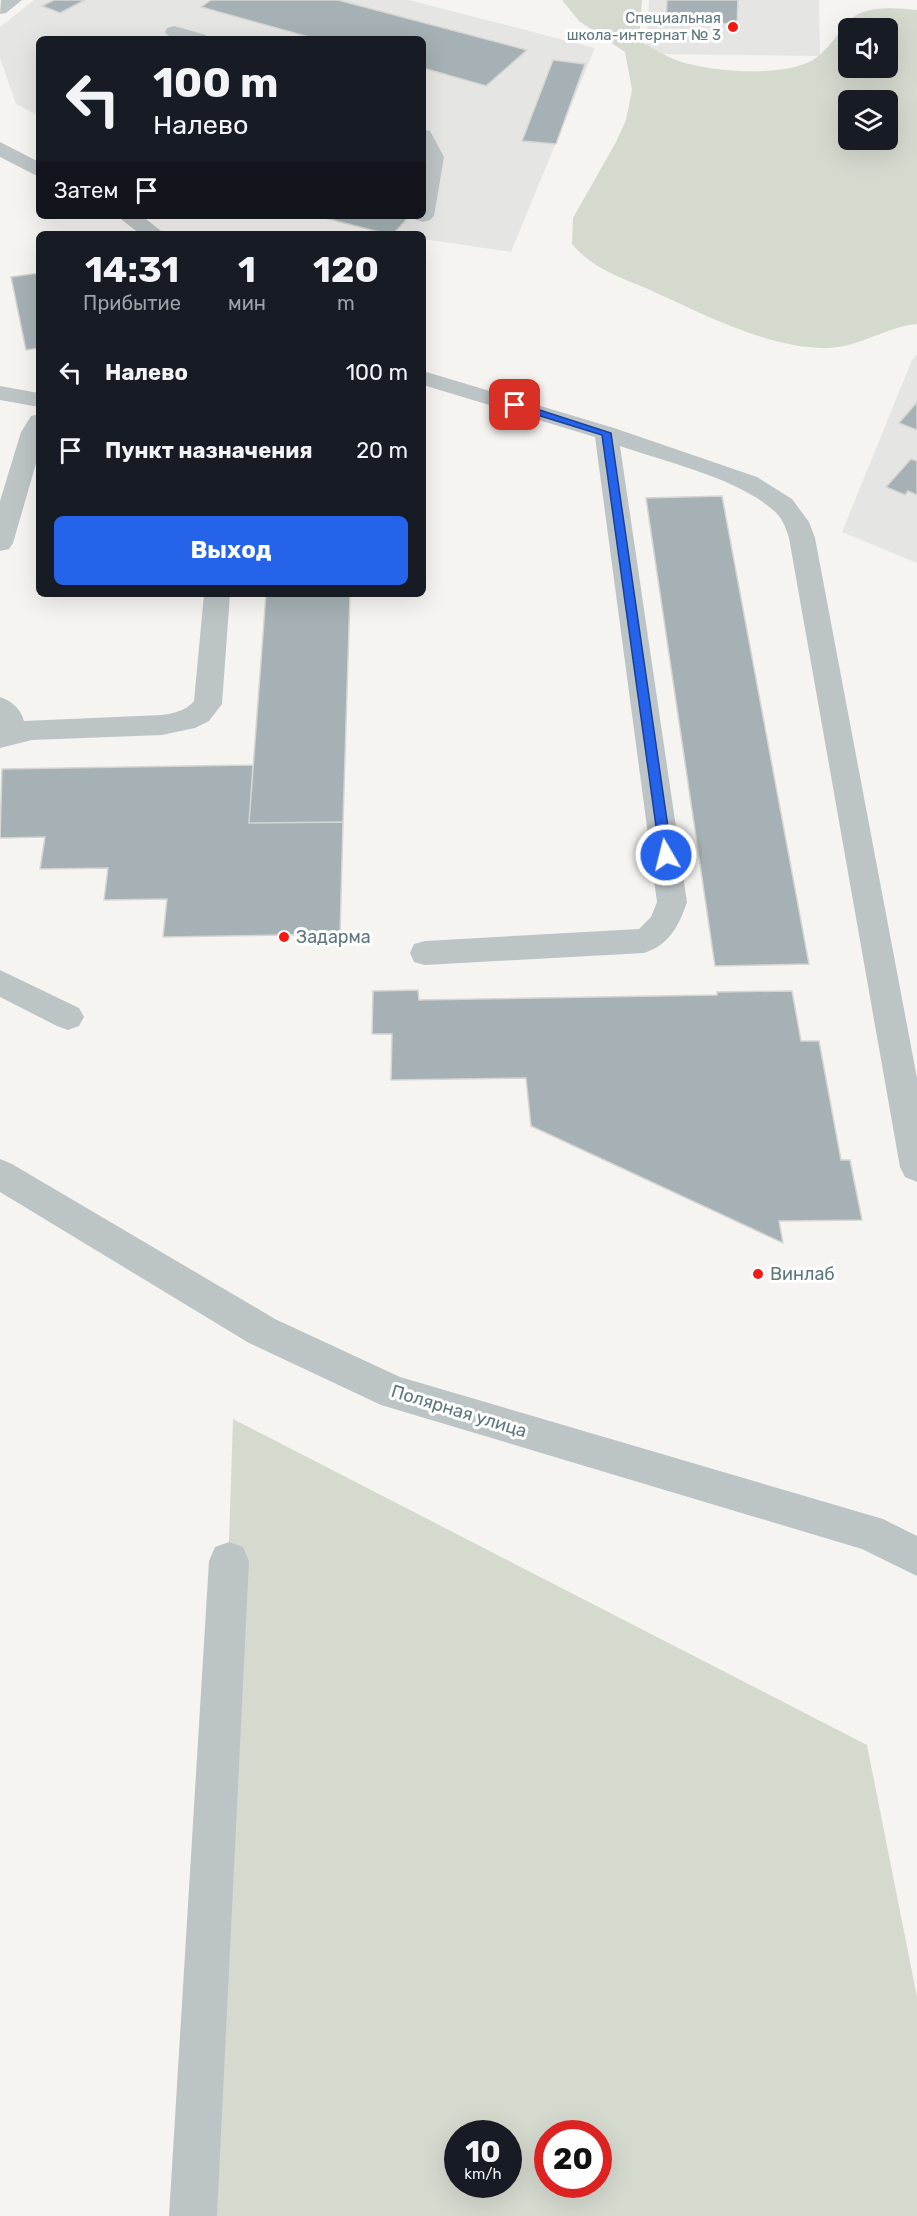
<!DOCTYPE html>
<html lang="ru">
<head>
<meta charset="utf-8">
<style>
  :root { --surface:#171b24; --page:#242831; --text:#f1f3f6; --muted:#9ea1a6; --accent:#2563eb }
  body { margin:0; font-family:Rubik,sans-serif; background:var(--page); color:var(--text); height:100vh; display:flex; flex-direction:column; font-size:22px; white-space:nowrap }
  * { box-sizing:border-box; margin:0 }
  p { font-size:20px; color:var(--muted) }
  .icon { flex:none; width:33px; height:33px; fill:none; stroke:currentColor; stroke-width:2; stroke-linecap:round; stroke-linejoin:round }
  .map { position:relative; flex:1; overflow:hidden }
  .details { position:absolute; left:36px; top:231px; width:390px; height:366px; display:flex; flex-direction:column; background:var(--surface); border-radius:9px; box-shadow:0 6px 24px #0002 }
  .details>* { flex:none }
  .hud { position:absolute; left:36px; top:36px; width:390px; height:183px; border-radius:9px; box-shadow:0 6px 24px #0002; background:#171b24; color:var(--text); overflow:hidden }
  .controls { position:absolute; left:838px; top:18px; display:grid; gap:12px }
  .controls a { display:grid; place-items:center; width:60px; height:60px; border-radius:9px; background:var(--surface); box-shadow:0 6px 24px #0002; font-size:30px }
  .speed { position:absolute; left:444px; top:2120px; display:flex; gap:12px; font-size:30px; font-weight:700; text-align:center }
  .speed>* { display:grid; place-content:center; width:78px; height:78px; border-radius:50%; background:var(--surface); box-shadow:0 6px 24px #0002; line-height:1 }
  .speed small { font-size:15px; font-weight:400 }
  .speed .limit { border:9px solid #d22; background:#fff; color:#111 }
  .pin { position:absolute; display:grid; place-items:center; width:51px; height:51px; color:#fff; margin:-26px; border-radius:12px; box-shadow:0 3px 9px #0006 }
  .me { position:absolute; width:66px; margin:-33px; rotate:352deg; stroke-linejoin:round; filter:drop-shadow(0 0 4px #0008) }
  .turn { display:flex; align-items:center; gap:21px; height:126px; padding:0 18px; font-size:27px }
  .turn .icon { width:78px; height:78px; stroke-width:2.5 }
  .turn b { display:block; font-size:42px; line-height:51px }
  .then { display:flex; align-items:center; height:57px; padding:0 18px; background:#0003; gap:12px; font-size:22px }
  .eta { display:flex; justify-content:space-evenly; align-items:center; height:102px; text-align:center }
  .eta b { font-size:36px; font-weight:700; line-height:42px }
  .button { display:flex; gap:12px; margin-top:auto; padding:12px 18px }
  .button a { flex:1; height:69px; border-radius:9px; background:var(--accent); color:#fff; font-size:24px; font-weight:700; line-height:69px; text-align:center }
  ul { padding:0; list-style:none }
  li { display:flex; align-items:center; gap:18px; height:78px; padding:0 18px }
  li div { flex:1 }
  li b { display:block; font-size:22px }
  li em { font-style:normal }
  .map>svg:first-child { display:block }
  .built { fill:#e5e6e4 }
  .green { fill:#d5dacf; fill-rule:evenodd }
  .building { fill:#a5b1b4; stroke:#d6d5d3; stroke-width:1.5 }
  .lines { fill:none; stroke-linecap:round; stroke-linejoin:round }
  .minor { fill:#bdc4c6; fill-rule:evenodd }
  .route { fill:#2563eb; stroke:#184099; stroke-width:1.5 }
  .poi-dot { fill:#f31a12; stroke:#fff; stroke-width:2 }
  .labels { text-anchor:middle; stroke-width:6; stroke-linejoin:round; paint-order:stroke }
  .far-poi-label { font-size:15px; fill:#5d777e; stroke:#fff; text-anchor:end }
  .poi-label { font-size:18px; fill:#5d777e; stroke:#fff; text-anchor:start }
  .street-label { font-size:18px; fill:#5d777e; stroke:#fff }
</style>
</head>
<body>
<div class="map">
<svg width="917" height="2216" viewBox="0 0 917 2216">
  <rect width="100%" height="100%" fill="#f5f4f0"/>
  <path class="built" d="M 34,0 L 409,0 L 595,48 L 511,252 L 423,239 L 423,234 L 394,234 L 321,216 L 423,216 L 423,39 L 39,39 L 39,116 L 16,104 L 0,58 L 0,27 Z
    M 649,0 L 819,0 L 820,56 L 646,54 Z
    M 917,354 L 917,563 L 842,532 L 912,360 Z"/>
  <path class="green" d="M 562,0 L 642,0 L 639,41 C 651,47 663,55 676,60 C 709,72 781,78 813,60 C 827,51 837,35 847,23 C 862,4 895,8 917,10 L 917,324 C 885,327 857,349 824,348 C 764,347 704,314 650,290 C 629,281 603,272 585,257 C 580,253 576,248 572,244 L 573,218 L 616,142 L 626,120 L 632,90 L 625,52 L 579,21 ZM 849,28 L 888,28 L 888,68 L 849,68 ZM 849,100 L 888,100 L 888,140 L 849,140 Z
    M 233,1419 L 867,1745 L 917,1997 L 917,2216 L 207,2216 ZM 458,2133 L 508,2133 L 508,2184 L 458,2184 ZM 548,2133 L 598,2133 L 598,2184 L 548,2184 Z"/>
  <path class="building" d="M 54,0 L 85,0 L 60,13 L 42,6 Z
    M 211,0 L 338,0 L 527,50 L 486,86 L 423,68 L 423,39 L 316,39 L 201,7 Z
    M 667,0 L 738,0 L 737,24 L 666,21 Z
    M 553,60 L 585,64 L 556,144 L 522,141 Z
    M 318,216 L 396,216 L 407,219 L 393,234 L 387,234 Z
    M 39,273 L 39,348 L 26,350 L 11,277 Z
    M 917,402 L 917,430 L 899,423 Z
    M 911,459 L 917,461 L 917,495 L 908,491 L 905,495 L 886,487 Z
    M 722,496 L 809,964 L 715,966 L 646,498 Z
    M 266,594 L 350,594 L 343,822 L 249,823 Z
    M 253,765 L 249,823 L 343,822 L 340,934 L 163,937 L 167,899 L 104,900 L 108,868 L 40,869 L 45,837 L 0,838 L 2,769 Z
    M 418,990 L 419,1000 L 717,995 L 717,992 L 792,991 L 801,1041 L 819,1041 L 841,1160 L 850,1160 L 862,1220 L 779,1221 L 783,1243 L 531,1126 L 526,1078 L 391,1080 L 392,1034 L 372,1034 L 373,991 Z"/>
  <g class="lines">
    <path class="minor" d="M 22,0 L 6,13 L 0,14 L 1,0 Z
      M 174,26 L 206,35 L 208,39 C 196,39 173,43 165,32 L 167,28 Z
      M 423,129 L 430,131 L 444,157 L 434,216 L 430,220 L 423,222 L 416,220 L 412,216 L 423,216 Z
      M 0,142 L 39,162 L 39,177 L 0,157 Z
      M 117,216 L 142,216 L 165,234 L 140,234 Z
      M 423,371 L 614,428 L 757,477 L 792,499 L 809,522 L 815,538 L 917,1078 L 917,1182 L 905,1177 L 900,1167 L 789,538 C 786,528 782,517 773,510 C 737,478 666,462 620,446 L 687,902 C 679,926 669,945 644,953 L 425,965 L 414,962 L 410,953 L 414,944 L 425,941 L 639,929 L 651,917 L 657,902 L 595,437 L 423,385 Z
      M 0,386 L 39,393 L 39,407 L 0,400 Z
      M 39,414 L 39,453 L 13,543 L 9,549 L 0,551 L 0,501 L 21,432 L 31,416 Z
      M 204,594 L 230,594 L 222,704 L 209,721 L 195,728 L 162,735 L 32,740 L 0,748 L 0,697 C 12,701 21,709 24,721 L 162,715 C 175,713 185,711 194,701 Z
      M 0,970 L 79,1008 L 84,1017 L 79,1026 L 68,1030 L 57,1026 L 0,997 Z
      M 0,1159 L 12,1164 L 275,1319 L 400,1377 L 883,1519 L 917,1536 L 917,1576 L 862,1549 L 381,1405 L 249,1343 L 0,1192 Z
      M 229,1542 L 243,1547 L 249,1561 L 217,2216 L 169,2216 L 209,1561 L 215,1547 Z"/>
  </g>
  <path class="route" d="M 511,403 L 518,403 L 611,433 L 672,855 L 670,859 L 666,860 L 660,855 L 602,435 L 511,407 Z"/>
  <g class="poi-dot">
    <circle cx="733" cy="27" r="6"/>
    <circle cx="284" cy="937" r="6"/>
    <circle cx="758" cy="1274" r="6"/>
  </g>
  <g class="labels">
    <g class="far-poi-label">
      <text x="721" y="23">Специальная<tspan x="721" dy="17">школа-интернат № 3</tspan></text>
    </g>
    <g class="poi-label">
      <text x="296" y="943">Задарма</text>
      <text x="770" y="1280">Винлаб</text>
    </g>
    <g class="street-label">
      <text transform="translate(459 1411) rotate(17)" y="6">Полярная улица</text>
    </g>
  </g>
</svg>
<div class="controls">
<a><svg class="icon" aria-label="sound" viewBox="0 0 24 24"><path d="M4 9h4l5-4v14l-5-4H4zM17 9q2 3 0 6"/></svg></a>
<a><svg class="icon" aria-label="layers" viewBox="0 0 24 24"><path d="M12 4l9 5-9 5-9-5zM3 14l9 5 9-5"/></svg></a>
</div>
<div class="speed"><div>10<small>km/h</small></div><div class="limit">20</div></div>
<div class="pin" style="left:515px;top:405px;background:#d93025"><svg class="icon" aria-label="arrive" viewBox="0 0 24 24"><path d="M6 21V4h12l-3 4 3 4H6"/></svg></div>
<svg class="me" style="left:666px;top:855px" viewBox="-20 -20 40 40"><circle r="17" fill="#2563eb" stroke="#fff" stroke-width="3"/><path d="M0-11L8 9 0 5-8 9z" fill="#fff"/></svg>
<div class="hud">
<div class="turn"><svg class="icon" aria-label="left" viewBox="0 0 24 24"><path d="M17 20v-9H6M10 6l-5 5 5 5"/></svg><div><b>100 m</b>Налево</div></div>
<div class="then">Затем<svg class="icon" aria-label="arrive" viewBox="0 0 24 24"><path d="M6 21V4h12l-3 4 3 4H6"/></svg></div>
</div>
<section class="details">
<div class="eta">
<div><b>14:31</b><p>Прибытие</p></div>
<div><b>1</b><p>мин</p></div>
<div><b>120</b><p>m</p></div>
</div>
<ul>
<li><svg class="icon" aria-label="left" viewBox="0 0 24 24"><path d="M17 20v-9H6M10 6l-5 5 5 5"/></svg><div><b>Налево</b></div><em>100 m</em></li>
<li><svg class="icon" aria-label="arrive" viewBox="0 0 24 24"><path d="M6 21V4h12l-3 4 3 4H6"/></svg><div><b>Пункт назначения</b></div><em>20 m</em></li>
</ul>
<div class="button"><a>Выход</a></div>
</section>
</div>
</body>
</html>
